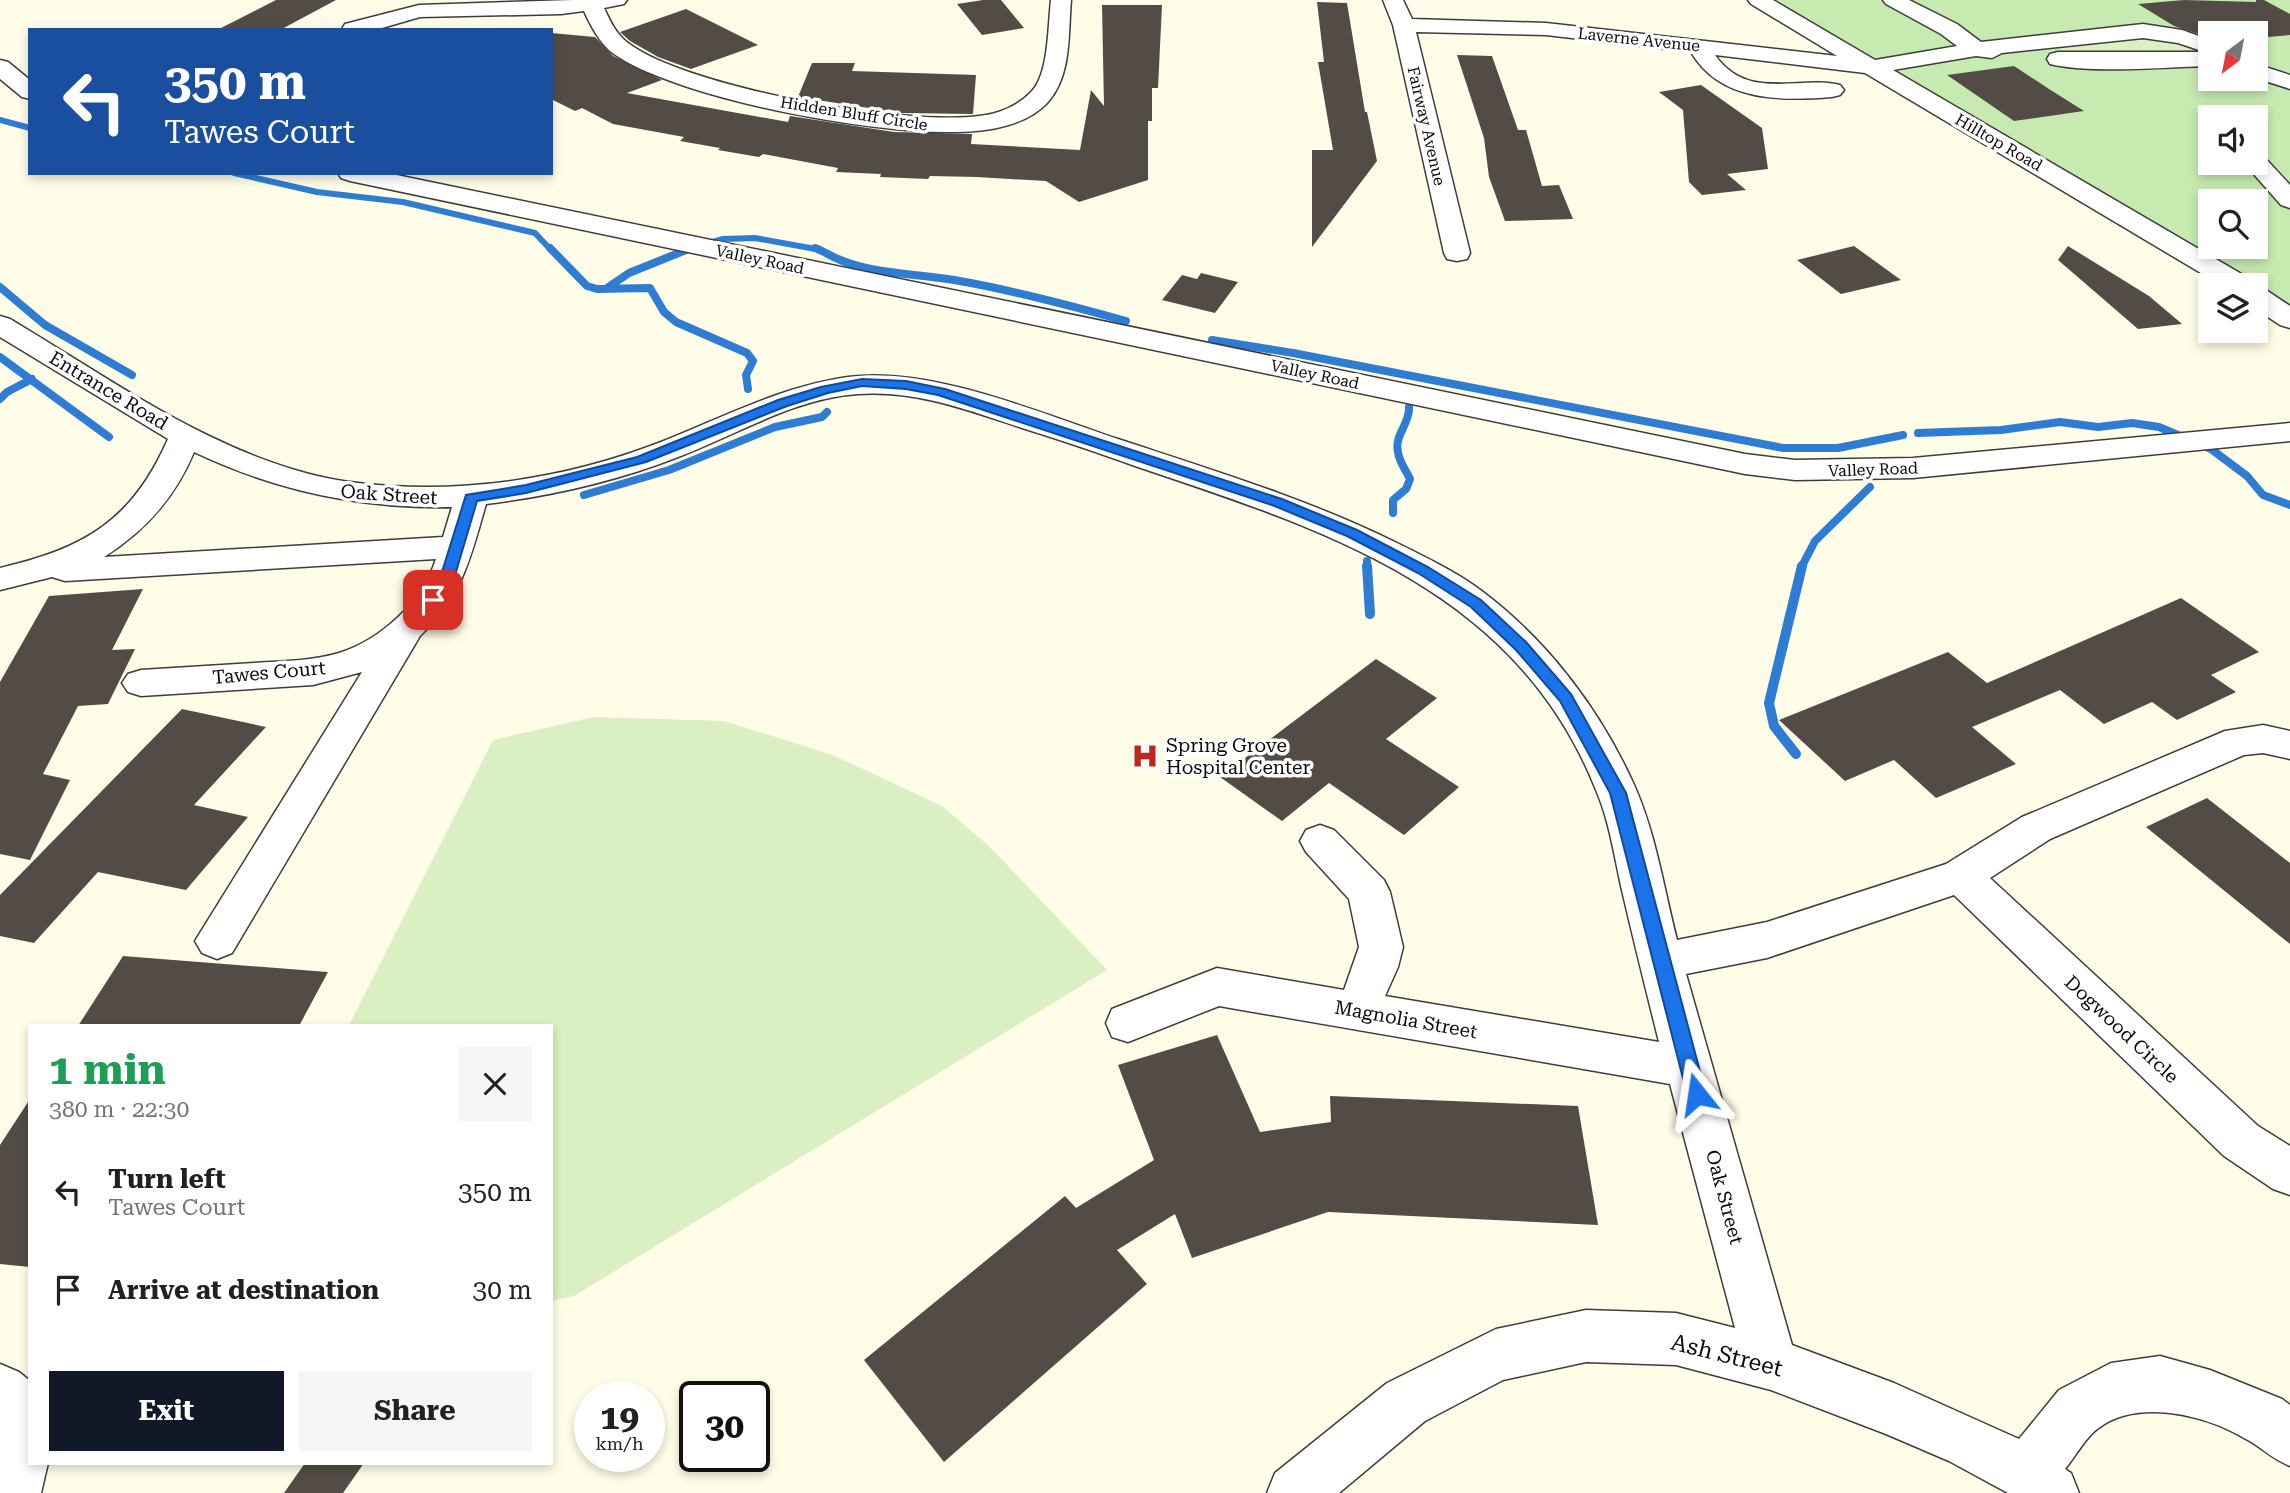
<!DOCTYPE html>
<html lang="en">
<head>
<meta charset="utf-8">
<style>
  :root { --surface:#fff; --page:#f6f6f6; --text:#202124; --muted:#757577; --accent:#111827 }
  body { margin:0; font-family:"Roboto Serif",serif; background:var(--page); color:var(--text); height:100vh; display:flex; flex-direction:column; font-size:26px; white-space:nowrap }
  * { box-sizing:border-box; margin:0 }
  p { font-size:23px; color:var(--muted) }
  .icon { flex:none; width:38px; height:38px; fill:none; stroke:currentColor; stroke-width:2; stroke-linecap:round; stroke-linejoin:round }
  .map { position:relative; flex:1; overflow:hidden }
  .details { position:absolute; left:28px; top:1024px; width:525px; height:441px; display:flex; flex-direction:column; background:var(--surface); border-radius:0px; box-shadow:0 4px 10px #0003 }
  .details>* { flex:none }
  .top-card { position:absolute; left:28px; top:28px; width:525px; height:147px; border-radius:0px; box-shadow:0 4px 10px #0003; background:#1a4fa0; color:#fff; overflow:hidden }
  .needle { width:46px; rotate:212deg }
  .tools { position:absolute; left:2198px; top:21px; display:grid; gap:14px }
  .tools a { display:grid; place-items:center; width:70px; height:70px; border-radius:0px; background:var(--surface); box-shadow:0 4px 10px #0003; font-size:35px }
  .speed { position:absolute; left:574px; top:1381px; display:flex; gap:14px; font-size:35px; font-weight:700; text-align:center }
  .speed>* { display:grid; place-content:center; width:91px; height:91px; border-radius:50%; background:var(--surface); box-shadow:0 4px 10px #0003; line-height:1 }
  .speed small { font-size:18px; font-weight:400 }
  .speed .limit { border:4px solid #111; border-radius:10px; background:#fff; color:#111 }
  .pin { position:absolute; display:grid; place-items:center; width:60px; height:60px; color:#fff; margin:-30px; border-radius:14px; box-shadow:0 4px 10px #0006 }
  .me { position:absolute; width:77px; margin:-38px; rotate:345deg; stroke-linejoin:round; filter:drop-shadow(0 0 5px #0008) }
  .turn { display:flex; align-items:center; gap:24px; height:147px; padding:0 21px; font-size:32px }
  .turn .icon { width:91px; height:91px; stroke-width:2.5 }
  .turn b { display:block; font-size:49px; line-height:60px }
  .round { display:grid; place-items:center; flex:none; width:74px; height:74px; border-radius:0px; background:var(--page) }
  .overview { display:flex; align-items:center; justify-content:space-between; height:119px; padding:0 21px }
  h1 { font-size:42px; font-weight:700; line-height:52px; color:#1e9e55 }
  .action { display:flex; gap:14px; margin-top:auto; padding:14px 21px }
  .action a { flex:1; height:80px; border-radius:0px; background:var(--accent); color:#fff; font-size:28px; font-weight:700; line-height:80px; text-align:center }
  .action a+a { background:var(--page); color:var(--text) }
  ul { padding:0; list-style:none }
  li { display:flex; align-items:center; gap:21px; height:98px; padding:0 21px }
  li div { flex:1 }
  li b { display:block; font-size:26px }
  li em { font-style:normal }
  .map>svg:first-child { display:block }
  .green { fill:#c7eab0; fill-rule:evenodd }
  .pitch { fill:#dbf0c2 }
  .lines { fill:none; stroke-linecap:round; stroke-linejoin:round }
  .stream-far2 { stroke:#2e7dd2; stroke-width:6 }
  .stream-far1 { stroke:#2e7dd2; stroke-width:8 }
  .stream { stroke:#2e7dd2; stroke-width:10 }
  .building { fill:#534c46 }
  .minor-casing { stroke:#3d3d3d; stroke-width:3 }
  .minor { fill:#fff; fill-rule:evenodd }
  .route { fill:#1a73e8; stroke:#114b97; stroke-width:2 }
  .labels { text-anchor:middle; stroke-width:7; stroke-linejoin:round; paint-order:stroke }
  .far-street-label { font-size:16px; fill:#0a0a0a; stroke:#fff }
  .street-label { font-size:19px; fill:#0a0a0a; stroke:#fff }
  .poi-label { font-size:19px; fill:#0a0a0a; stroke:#fff; text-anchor:start }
  .near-street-label { font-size:23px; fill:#0a0a0a; stroke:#fff }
</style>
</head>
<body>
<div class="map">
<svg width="2290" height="1493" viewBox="0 0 2290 1493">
  <rect width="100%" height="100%" fill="#fffde7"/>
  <path class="green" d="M 1774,0 L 2290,0 L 2290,306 L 2256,285 ZM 2210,33 L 2256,33 L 2256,79 L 2210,79 ZM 2210,117 L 2256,117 L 2256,163 L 2210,163 ZM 2210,201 L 2256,201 L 2256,247 L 2210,247 Z"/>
  <path class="pitch" d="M 2120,39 L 2173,41 L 2190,48 L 2181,53 L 2067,53 L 2060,49 L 2063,46 Z
    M 594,717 L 724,721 L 833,755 L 942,806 L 990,847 L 1107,970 L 574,1296 L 551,1301 L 551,1026 L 349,1025 L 493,740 Z"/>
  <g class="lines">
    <path class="stream-far2" d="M 0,120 L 30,128
      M 234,173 L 317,192 L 403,202 L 535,233 L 551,250
      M 685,250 L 723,239 L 755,238 L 821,250"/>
    <path class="stream-far1" d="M 550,248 L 587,286 L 597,289 L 650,288 L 664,312 L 676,322 L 747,353 L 753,361 L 746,375 L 748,389
      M 815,248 C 824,251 830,256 838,259 C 871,274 919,274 954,280 C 1013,290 1069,305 1126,321
      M 0,287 L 45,325 L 132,375
      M 607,288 L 629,273 L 691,248
      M 1212,340 L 1293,353 L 1783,448 L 1838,448 L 1903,435
      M 0,357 L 109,437
      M 0,399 L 7,392 L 32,379
      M 1918,433 L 2001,430 L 2060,422 L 2098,427 L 2132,423 L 2159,427 L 2211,449 L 2247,476 L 2263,495 L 2290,505
      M 584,495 L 669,470 L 775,427 L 822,417 L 827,412
      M 1393,513 L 1393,500 L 1406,489 L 1410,479 C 1406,470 1399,462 1398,452 C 1394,435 1410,424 1409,407
      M 1367,561 L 1367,568
      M 1801,568 L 1815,541 L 1870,487"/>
    <path class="stream" d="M 1367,566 L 1370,614
      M 1796,754 L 1774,726 L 1769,703 L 1802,566"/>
  </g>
  <path class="building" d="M 276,0 L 336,0 L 280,30 L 217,30 Z
    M 983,0 L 1001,0 L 1024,28 L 982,35 L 957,4 Z
    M 2184,0 L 2256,2 L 2256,0 L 2264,0 L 2290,14 L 2290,35 L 2256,38 L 2256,32 L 2210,33 L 2208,37 L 2174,26 L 2138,4 Z
    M 1317,2 L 1347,3 L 1365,112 L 1367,112 L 1377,161 L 1312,247 L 1312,150 L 1333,150 L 1318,62 L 1324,62 Z
    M 1102,5 L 1162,5 L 1158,88 L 1152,88 L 1152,121 L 1148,121 L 1148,180 L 1079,202 L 1046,181 L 977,177 L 930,176 L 928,179 L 880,177 L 881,174 L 836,172 L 838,168 L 763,154 L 759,157 L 718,150 L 720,148 L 680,141 L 684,137 L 613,124 L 582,108 L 575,111 L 551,99 L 551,33 L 595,37 L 613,56 L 662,80 L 627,93 L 788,122 L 790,116 L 894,132 L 972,134 L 971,144 L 1080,150 L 1091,90 L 1104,106 Z
    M 686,9 L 758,45 L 691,69 L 658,57 L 630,41 L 620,32 Z
    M 1457,55 L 1492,56 L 1518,130 L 1526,130 L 1542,186 L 1559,185 L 1573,219 L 1505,221 L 1489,177 L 1484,138 Z
    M 812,63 L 855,63 L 852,71 L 976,75 L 973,114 L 901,113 L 798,97 Z
    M 2014,66 L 2049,89 L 2084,111 L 2014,121 L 1947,75 Z
    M 1701,85 L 1762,128 L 1768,169 L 1727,174 L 1746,190 L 1702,195 L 1689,182 L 1683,110 L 1659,92 Z
    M 1854,246 L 1901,280 L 1841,294 L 1797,260 Z
    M 2068,246 L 2149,296 L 2182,324 L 2138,329 L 2058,260 Z
    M 1201,273 L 1238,282 L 1215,313 L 1162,300 L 1182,275 L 1197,279 Z
    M 143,589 L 112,650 L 135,649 L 108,704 L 78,706 L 43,774 L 70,780 L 30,860 L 0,854 L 0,682 L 49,596 Z
    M 2181,598 L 2259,652 L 2211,675 L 2236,692 L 2177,720 L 2152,702 L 2104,724 L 2060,690 L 1972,727 L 2016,764 L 1936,798 L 1894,760 L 1845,781 L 1779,720 L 1948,652 L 1987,683 Z
    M 1376,659 L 1437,698 L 1386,739 L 1459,787 L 1404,835 L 1329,783 L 1282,821 L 1220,777 Z
    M 182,709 L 266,727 L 194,805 L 248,817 L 186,890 L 98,872 L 34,943 L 0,936 L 0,895 Z
    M 2207,798 L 2290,863 L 2290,944 L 2146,827 Z
    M 123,956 L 328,972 L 299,1026 L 78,1026 Z
    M 1217,1035 L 1260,1132 L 1331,1122 L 1330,1096 L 1578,1106 L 1598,1225 L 1328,1212 L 1192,1258 L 1175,1214 L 1117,1250 L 1147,1284 L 944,1462 L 864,1360 L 1065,1196 L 1076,1208 L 1154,1160 L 1118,1065 Z
    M 30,1099 L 30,1267 L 0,1264 L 0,1145 Z
    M 305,1463 L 364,1463 L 343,1493 L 284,1493 Z"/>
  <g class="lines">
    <g class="minor-casing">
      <path id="minor" d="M 573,0 L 627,0 L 624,4 L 604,8 C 610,21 616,34 628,43 C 687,88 905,126 979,116 C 998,114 1018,106 1031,92 C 1049,75 1048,25 1051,0 L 1071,0 C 1068,33 1072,75 1048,102 C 1031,121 1001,129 976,131 C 894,139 682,101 614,54 C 600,44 591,26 584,11 L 561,14 L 420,17 L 375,30 L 342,29 L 345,24 L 419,5 Z
        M 1383,0 L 1403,0 L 1412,19 L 1546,23 L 1837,56 L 1751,4 L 1748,0 L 1773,0 L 1875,60 L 1957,46 L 1941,34 L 1886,4 L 1883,0 L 1909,0 L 1957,24 L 1981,42 L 2143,24 L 2182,30 L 2210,40 L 2210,66 C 2166,67 2092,74 2050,64 L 2047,59 L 2050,54 L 2058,52 L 2205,52 L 2178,43 L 2143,38 L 2002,53 L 1992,58 L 1976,56 L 1893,70 L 2250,279 L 2254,285 L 2221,285 L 1865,73 L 1715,55 C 1748,102 1799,75 1840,85 L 1844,90 L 1840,95 L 1832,97 C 1781,101 1720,102 1691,52 L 1546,35 L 1416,32 L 1470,253 L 1467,259 L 1457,261 L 1447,259 L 1444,253 L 1393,25 Z
        M 0,60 L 8,62 L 30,80 L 30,99 L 22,97 L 0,79 Z
        M 2256,64 L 2290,75 L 2290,89 L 2256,78 Z
        M 2256,156 L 2265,158 L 2290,185 L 2290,208 L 2281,205 L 2244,163 L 2256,163 Z
        M 338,173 L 387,173 L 1745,454 L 1795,460 L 1913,458 L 2290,423 L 2290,441 L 1913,478 L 1795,480 L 1745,474 L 350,181 L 341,178 Z
        M 2256,288 L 2266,290 L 2290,306 L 2290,328 L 2280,325 L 2256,309 Z
        M 0,316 L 10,319 C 116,382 233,469 358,483 C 460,495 566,479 661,442 C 722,418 782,386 848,377 C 930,366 1040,413 1118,439 C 1212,470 1308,499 1397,543 C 1427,558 1457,572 1483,592 C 1549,642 1601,711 1635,787 C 1656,835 1664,889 1677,940 L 1767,922 L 1946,864 L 2022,817 L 2225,731 L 2263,725 L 2290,731 L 2290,759 L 2263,753 L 2244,755 L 2050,839 L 1990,878 L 2258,1126 L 2290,1146 L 2290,1195 L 2273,1189 L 2224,1156 L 1954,895 L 1767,958 L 1686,974 L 1792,1345 L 1894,1383 L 2019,1439 L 2059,1390 L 2111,1363 L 2160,1356 L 2210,1370 L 2282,1399 L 2290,1405 L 2290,1466 C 2270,1458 2262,1447 2244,1438 C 2205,1415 2139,1399 2100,1427 C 2086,1436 2076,1456 2065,1469 L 2071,1473 L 2079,1493 L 2008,1493 L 1949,1461 L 1886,1434 L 1771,1390 L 1676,1365 L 1586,1362 L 1503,1380 L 1425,1421 L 1339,1493 L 1267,1493 L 1275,1473 L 1387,1383 L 1496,1329 L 1586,1310 L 1676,1313 L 1735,1328 L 1670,1084 L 1219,1006 L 1128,1042 L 1112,1037 L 1106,1023 L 1112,1009 L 1217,968 L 1344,990 L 1359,947 L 1349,899 L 1306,852 L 1300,841 L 1306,830 L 1320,825 L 1334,830 L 1384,880 L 1390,892 L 1403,947 L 1398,967 L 1385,996 L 1659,1042 C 1646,990 1633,938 1621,886 C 1614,854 1609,820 1596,790 C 1516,589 1325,530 1138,467 C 1099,453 1061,440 1022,428 C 968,410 916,390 858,394 C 795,398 736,435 678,457 C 617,481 551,496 486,504 C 470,559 463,595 420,636 L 232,953 L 217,959 L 202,953 L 195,941 L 362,672 L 313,685 L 141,696 L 128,692 L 122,683 L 128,674 L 141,670 C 179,668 216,665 254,663 C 282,661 311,661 339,653 C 381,640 423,601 436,559 L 65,581 L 52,577 L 0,590 L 0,568 C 85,548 132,521 168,439 L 0,337 ZM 194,452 C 276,491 361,509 452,507 L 443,537 L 104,557 C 145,531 175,498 194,452 Z
        M 0,1364 L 19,1372 L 30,1381 L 30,1463 L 48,1463 L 41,1493 L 0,1493 Z"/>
    </g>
    <use href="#minor" class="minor"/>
  </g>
  <path class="route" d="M 862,379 L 906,381 L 945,389 L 1282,499 L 1357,530 L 1428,567 L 1481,600 L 1526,642 L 1571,694 L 1626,793 L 1706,1094 L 1703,1100 L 1697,1103 L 1690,1100 L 1687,1094 L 1610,793 L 1560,701 L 1516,650 L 1471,607 L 1418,573 L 1347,536 L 1272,505 L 938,395 L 906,389 L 862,386 L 828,393 L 787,406 L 646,462 L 526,493 L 477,501 L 455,575 L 438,604 L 433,605 L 426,600 L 441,575 L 466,495 L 526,485 L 637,457 L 778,400 L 821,387 Z"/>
  <defs>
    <g id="hospital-bare" transform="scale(2.1)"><path d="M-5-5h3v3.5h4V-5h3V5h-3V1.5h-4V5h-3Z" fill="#bd291e" stroke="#fff" stroke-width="2.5" paint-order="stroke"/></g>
  </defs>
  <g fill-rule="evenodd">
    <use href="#hospital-bare" x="1145" y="756"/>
  </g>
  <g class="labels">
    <g class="far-street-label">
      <text transform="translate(1639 39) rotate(6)" y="6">Laverne Avenue</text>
      <text transform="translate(854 113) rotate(9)" y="6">Hidden Bluff Circle</text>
      <text transform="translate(1427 126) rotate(77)" y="6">Fairway Avenue</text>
      <text transform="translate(1999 142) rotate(30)" y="6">Hilltop Road</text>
      <text transform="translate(760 259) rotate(12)" y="6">Valley Road</text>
      <text transform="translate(1315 374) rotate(12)" y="6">Valley Road</text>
      <text transform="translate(1873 469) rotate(-2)" y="6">Valley Road</text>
    </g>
    <g class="street-label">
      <text transform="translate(109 390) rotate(31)" y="7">Entrance Road</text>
      <text transform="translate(389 494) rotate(4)" y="7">Oak Street</text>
      <text transform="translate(269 672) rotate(-5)" y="7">Tawes Court</text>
      <text transform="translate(1406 1019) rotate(10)" y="7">Magnolia Street</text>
      <text transform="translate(2122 1029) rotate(43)" y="7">Dogwood Circle</text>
      <text transform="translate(1725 1197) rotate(75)" y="7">Oak Street</text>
    </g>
    <g class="poi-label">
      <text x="1166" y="752">Spring Grove<tspan x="1166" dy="22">Hospital Center</tspan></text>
    </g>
    <g class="near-street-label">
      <text transform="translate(1727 1355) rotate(14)" y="8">Ash Street</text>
    </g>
  </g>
</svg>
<div class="tools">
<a><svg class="needle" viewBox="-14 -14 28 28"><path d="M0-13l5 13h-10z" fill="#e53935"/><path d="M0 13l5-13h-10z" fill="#757577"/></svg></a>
<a><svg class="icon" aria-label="sound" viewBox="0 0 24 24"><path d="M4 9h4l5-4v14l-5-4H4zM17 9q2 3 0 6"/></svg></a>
<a><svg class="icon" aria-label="search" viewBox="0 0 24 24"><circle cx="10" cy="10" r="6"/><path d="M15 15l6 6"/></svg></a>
<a><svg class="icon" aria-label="layers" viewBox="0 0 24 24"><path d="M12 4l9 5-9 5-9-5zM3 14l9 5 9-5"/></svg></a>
</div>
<div class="speed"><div>19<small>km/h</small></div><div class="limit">30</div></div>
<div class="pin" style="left:433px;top:600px;background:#d93025"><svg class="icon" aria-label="arrive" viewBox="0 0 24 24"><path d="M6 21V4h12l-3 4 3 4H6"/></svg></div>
<svg class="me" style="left:1697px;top:1094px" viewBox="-20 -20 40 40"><path d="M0-17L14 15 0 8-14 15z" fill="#1a73e8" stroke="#fff" stroke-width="4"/></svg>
<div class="top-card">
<div class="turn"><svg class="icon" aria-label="left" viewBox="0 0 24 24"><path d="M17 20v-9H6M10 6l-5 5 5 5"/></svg><div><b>350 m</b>Tawes Court</div></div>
</div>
<section class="details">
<div class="overview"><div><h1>1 min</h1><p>380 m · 22:30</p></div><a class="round"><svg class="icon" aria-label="close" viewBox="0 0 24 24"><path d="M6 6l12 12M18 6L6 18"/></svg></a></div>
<ul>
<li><svg class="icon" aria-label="left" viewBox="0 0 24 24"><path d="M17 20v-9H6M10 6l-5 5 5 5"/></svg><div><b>Turn left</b><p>Tawes Court</p></div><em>350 m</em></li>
<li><svg class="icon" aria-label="arrive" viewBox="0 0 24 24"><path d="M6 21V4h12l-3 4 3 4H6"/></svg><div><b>Arrive at destination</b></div><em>30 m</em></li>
</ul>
<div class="action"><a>Exit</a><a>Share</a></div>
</section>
</div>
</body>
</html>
